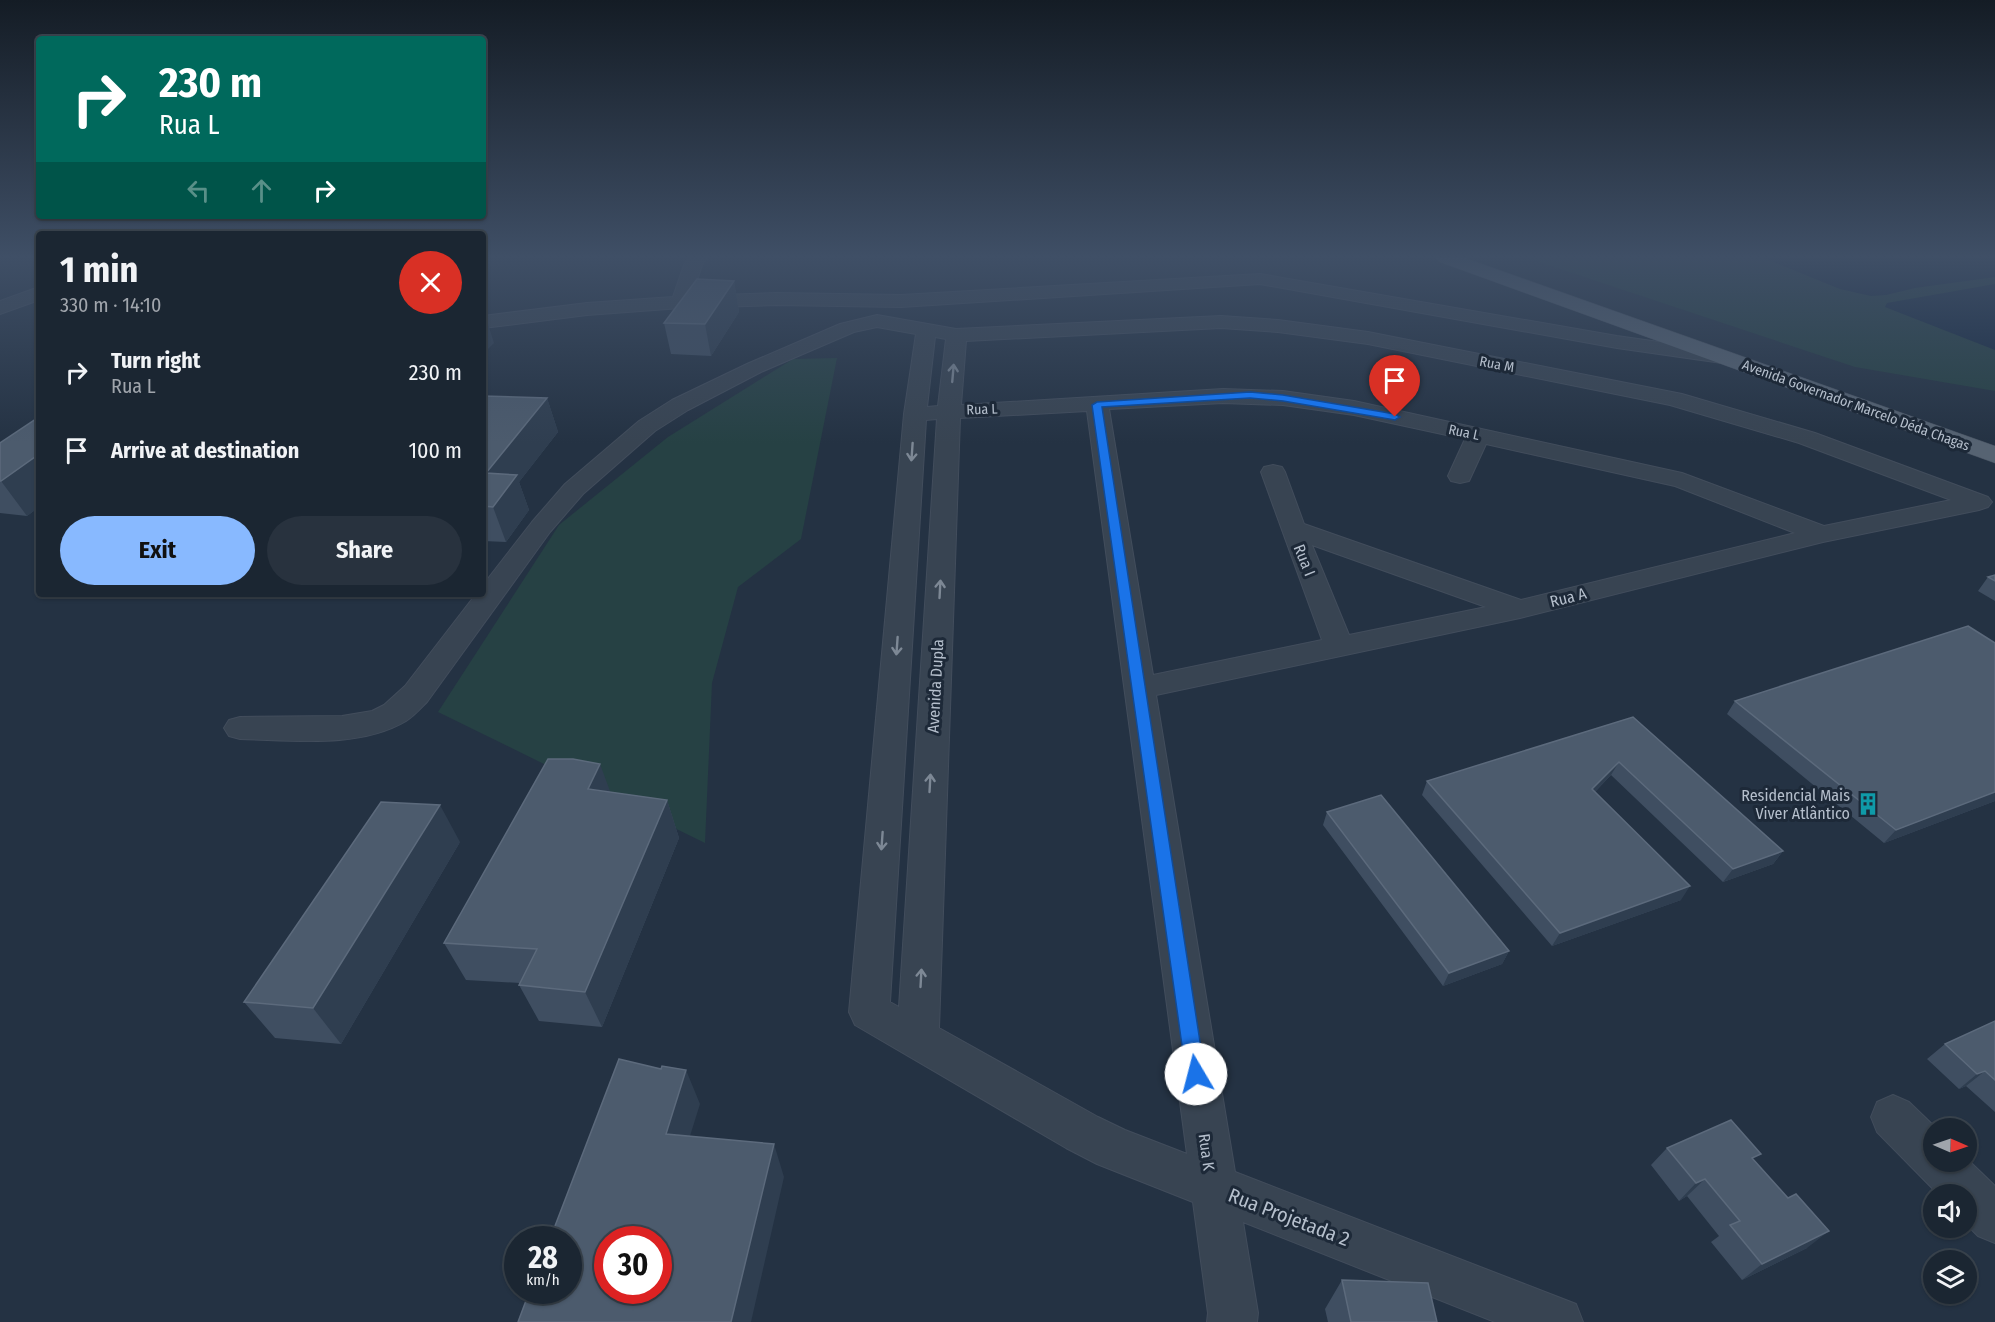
<!DOCTYPE html>
<html lang="en">
<head>
<meta charset="utf-8">
<style>
  :root { --surface:#1b2632; --page:#28323e; --text:#f1f3f6; --muted:#a0a5ac; --line:#39434d; --accent:#88b9ff }
  body { margin:0; font-family:"Fira Sans Condensed",sans-serif; background:var(--page); color:var(--text); height:100vh; display:flex; flex-direction:column; font-size:22px; white-space:nowrap }
  * { box-sizing:border-box; margin:0 }
  p { font-size:20px; color:var(--muted) }
  .icon { flex:none; width:33px; height:33px; fill:none; stroke:currentColor; stroke-width:2; stroke-linecap:round; stroke-linejoin:round }
  .map { position:relative; flex:1; overflow:hidden }
  .drawer { position:absolute; left:36px; top:231px; width:450px; height:366px; display:flex; flex-direction:column; background:var(--surface); border-radius:6px; box-shadow:0 2px 4px #0004,0 0 0 2px var(--line) }
  .drawer>* { flex:none }
  .top-card { position:absolute; left:36px; top:36px; width:450px; height:183px; border-radius:6px; box-shadow:0 2px 4px #0004,0 0 0 2px var(--line); background:#00695c; color:#fff; overflow:hidden }
  .needle { width:39px; rotate:92deg }
  .controls { position:absolute; left:1923px; top:1118px; display:grid; gap:12px }
  .controls a { display:grid; place-items:center; width:54px; height:54px; border-radius:50%; background:var(--surface); box-shadow:0 2px 4px #0004,0 0 0 2px var(--line); font-size:30px }
  .speed { position:absolute; left:504px; top:1226px; display:flex; gap:12px; font-size:30px; font-weight:700; text-align:center }
  .speed>* { display:grid; place-content:center; width:78px; height:78px; border-radius:50%; background:var(--surface); box-shadow:0 2px 4px #0004,0 0 0 2px var(--line); line-height:1 }
  .speed small { font-size:15px; font-weight:400 }
  .speed .limit { border:9px solid #d22; background:#fff; color:#111 }
  .pin { position:absolute; display:grid; place-items:center; width:51px; height:51px; color:#fff; margin:-62px -26px; border-radius:50% 50% 50% 0; rotate:-45deg; box-shadow:0 0 6px #0007 }
  .pin .icon { rotate:45deg }
  .me { position:absolute; width:66px; margin:-33px; rotate:352deg; stroke-linejoin:round; filter:drop-shadow(0 0 4px #0008) }
  .turn { display:flex; align-items:center; gap:21px; height:126px; padding:0 24px; font-size:27px }
  .turn .icon { width:78px; height:78px; stroke-width:2.5 }
  .turn b { display:block; font-size:42px; line-height:51px }
  .lanes { display:flex; align-items:center; height:57px; padding:0 24px; background:#0003; justify-content:center; gap:30px; direction:ltr }
  .lanes .off { opacity:.35 }
  .round { display:grid; place-items:center; flex:none; width:63px; height:63px; border-radius:32px; background:var(--page) }
  .overview { display:flex; align-items:center; justify-content:space-between; height:102px; padding:0 24px }
  h1 { font-size:36px; font-weight:700; line-height:45px }
  .primary-button { display:flex; gap:12px; margin-top:auto; padding:12px 24px }
  .primary-button a { flex:1; height:69px; border-radius:36px; background:var(--accent); color:#111; font-size:24px; font-weight:700; line-height:69px; text-align:center }
  .primary-button a+a { background:var(--page); color:var(--text) }
  ul { padding:0; list-style:none }
  li { display:flex; align-items:center; gap:18px; height:78px; padding:0 24px }
  li div { flex:1 }
  li b { display:block; font-size:22px }
  li em { font-style:normal }
  .map>svg:first-child { display:block }
  .green { fill:#264144 }
  .water { fill:#162942 }
  .lines { fill:none; stroke-linecap:round; stroke-linejoin:round }
  .minor-casing { stroke:#424d5c; stroke-width:2 }
  .major-casing { stroke:#424d5c; stroke-width:1 }
  .minor { fill:#384452; fill-rule:evenodd }
  .major { fill:#566372; fill-rule:evenodd }
  .wall { fill:#3f4e61 }
  .shaded-wall { fill:#2f3e50 }
  .building { fill:#4c5b6d; stroke:#5c6a7c; stroke-width:1.5; fill-rule:evenodd }
  .oneway { stroke:#7d8895 }
  .route { fill:#1a73e8; stroke:#114b97; stroke-width:1.5 }
  .labels { text-anchor:middle; stroke-width:6; stroke-linejoin:round; paint-order:stroke }
  .far-street-label { font-size:14px; fill:#b5bfcc; stroke:#1d2938 }
  .street-label { font-size:16px; fill:#b5bfcc; stroke:#1d2938 }
  .poi-label { font-size:16px; fill:#b5bfcc; stroke:#1d2938; text-anchor:end }
  .near-street-label { font-size:20px; fill:#b5bfcc; stroke:#1d2938 }
</style>
</head>
<body>
<div class="map">
<svg width="1995" height="1322" viewBox="0 0 1995 1322">
  <rect width="100%" height="100%" fill="#243243"/>
  <path class="green" d="M 1527,258 L 1995,258 L 1995,391 L 1855,367 Z
    M 837,358 L 801,539 L 738,587 L 712,683 L 705,843 L 438,712 L 559,525 L 668,437 L 793,359 Z"/>
  <path class="water" d="M 1764,258 L 1995,258 L 1995,277 L 1915,288 L 1886,295 L 1871,296 L 1840,289 Z
    M 1995,284 L 1995,350 L 1885,307 L 1887,303 Z"/>
  <g class="lines">
    <g class="minor-casing">
      <path id="minor" d="M 689,258 L 707,258 L 702,265 L 692,296 L 776,293 L 901,295 L 1260,274 L 1617,336 L 1722,351 L 1729,353 L 1732,357 L 1729,361 L 1722,363 L 1617,348 L 1260,284 L 901,307 L 776,305 L 681,308 L 587,315 L 483,328 L 483,316 L 587,303 L 673,297 L 684,265 Z
        M 39,287 L 39,300 L 0,314 L 0,301 Z
        M 877,315 L 956,329 L 1221,316 L 1278,320 L 1368,332 L 1682,394 L 1815,433 L 1988,497 L 1992,502 L 1988,507 L 1979,510 L 1823,542 L 1520,618 L 1156,695 L 1235,1172 L 1576,1304 L 1583,1322 L 1495,1322 L 1243,1222 L 1258,1313 L 1257,1322 L 1207,1322 L 1208,1313 L 1193,1202 L 1097,1164 L 1066,1148 L 855,1025 L 849,1012 L 904,414 L 916,334 L 877,327 L 854,332 L 761,372 L 688,410 L 655,431 L 583,494 L 550,532 L 427,702 C 421,708 414,716 406,721 C 359,749 292,740 240,739 L 229,736 L 224,728 L 229,720 L 240,717 L 342,716 L 372,711 L 384,705 L 405,686 L 476,594 L 483,594 L 483,585 L 532,522 L 565,484 L 639,421 L 672,400 L 747,364 L 840,324 ZM 1221,328 L 1278,332 L 1368,344 L 1670,405 L 1799,443 L 1951,500 L 1824,526 L 1682,473 L 1354,401 L 1283,391 L 1223,389 L 961,405 L 966,341 ZM 935,337 L 946,339 L 938,406 L 927,407 ZM 1223,403 L 1283,405 L 1354,415 L 1465,439 L 1448,476 L 1451,481 L 1460,483 L 1469,481 L 1486,444 L 1675,486 L 1795,533 L 1521,600 L 1304,524 L 1285,472 L 1282,467 L 1273,465 L 1264,467 L 1261,472 L 1322,640 L 1153,675 L 1109,409 ZM 1087,411 L 1187,1154 L 1125,1130 L 1098,1117 L 939,1028 L 960,418 ZM 937,419 L 899,1007 L 890,1002 L 926,420 ZM 1312,545 L 1486,607 L 1349,635 Z
        M 1893,1095 L 1909,1102 L 1936,1128 L 1934,1128 L 1934,1161 L 1966,1161 L 1966,1158 L 1995,1186 L 1995,1243 L 1978,1236 L 1966,1224 L 1966,1194 L 1938,1194 L 1877,1132 L 1871,1117 L 1877,1102 Z"/>
    </g>
    <g class="major-casing">
      <path id="major" d="M 1437,258 L 1465,258 L 1995,446 L 1995,463 L 1440,262 Z"/>
    </g>
    <use href="#minor" class="minor"/>
    <use href="#major" class="major"/>
  </g>
  <path class="wall" d="M 734,281 L 739,312 L 711,356 L 671,354 L 664,323 Z
    M 483,396 L 547,398 L 558,432 L 519,482 L 529,510 L 506,542 L 483,541 Z
    M 39,417 L 39,507 L 27,516 L 0,513 L 0,443 Z
    M 1995,575 L 1995,601 L 1978,591 L 1988,577 Z
    M 1995,643 L 1995,801 L 1884,843 L 1727,714 L 1735,701 Z
    M 1633,717 L 1783,851 L 1773,864 L 1723,882 L 1611,775 L 1595,792 L 1681,900 L 1552,946 L 1422,795 L 1427,781 Z
    M 610,792 L 667,800 L 679,838 L 602,1027 L 539,1021 L 519,985 L 520,983 L 466,980 L 444,943 Z
    M 1327,812 L 1509,951 L 1502,964 L 1443,986 L 1323,825 Z
    M 460,842 L 341,1044 L 275,1038 L 244,1002 Z
    M 1995,1021 L 1995,1112 L 1966,1086 L 1959,1089 L 1927,1059 L 1945,1044 Z
    M 1667,1148 L 1754,1160 L 1807,1248 L 1742,1280 L 1711,1242 L 1719,1236 L 1687,1196 L 1679,1201 L 1651,1165 Z
    M 1342,1280 L 1437,1322 L 1328,1322 L 1325,1309 Z"/>
  <path class="shaded-wall" d="M 734,281 L 739,312 L 711,356 L 705,324 Z
    M 484,311 L 494,343 L 483,354 L 483,312 Z
    M 547,398 L 558,432 L 519,482 L 529,510 L 506,542 L 493,507 L 486,473 Z
    M 39,454 L 39,507 L 27,516 L 1,481 Z
    M 1619,762 L 1611,775 L 1584,803 L 1592,789 Z
    M 600,764 L 614,802 L 588,789 Z
    M 1995,792 L 1995,801 L 1884,843 L 1896,830 Z
    M 667,800 L 679,838 L 602,1027 L 585,992 Z
    M 440,805 L 460,842 L 341,1044 L 313,1008 Z
    M 1783,851 L 1773,864 L 1723,882 L 1733,869 Z
    M 1690,886 L 1681,900 L 1552,946 L 1560,933 Z
    M 1509,951 L 1502,964 L 1443,986 L 1449,973 Z
    M 686,1070 L 700,1104 L 680,1168 L 666,1134 Z
    M 1985,1071 L 1966,1086 L 1959,1089 L 1977,1074 Z
    M 774,1144 L 784,1177 L 751,1322 L 731,1322 Z
    M 1705,1179 L 1687,1196 L 1679,1201 L 1696,1183 Z
    M 1829,1231 L 1807,1248 L 1742,1280 L 1762,1264 Z"/>
  <path class="building" d="M 697,279 L 734,281 L 705,324 L 664,323 Z
    M 483,396 L 547,398 L 486,473 L 517,475 L 493,507 L 483,506 Z
    M 39,417 L 39,454 L 1,481 L 0,481 L 0,443 Z
    M 1995,575 L 1995,581 L 1988,577 Z
    M 1968,626 L 1995,643 L 1995,792 L 1896,830 L 1735,701 Z
    M 1633,717 L 1783,851 L 1733,869 L 1619,762 L 1592,789 L 1690,886 L 1560,933 L 1427,781 Z
    M 548,759 L 573,759 L 600,764 L 588,789 L 667,800 L 585,992 L 519,985 L 537,949 L 444,943 Z
    M 1381,795 L 1509,951 L 1449,973 L 1327,812 Z
    M 381,802 L 440,805 L 313,1008 L 244,1002 Z
    M 1995,1021 L 1995,1080 L 1985,1071 L 1977,1074 L 1945,1044 Z
    M 619,1059 L 661,1069 L 662,1066 L 686,1070 L 666,1134 L 774,1144 L 731,1322 L 518,1322 L 530,1290 L 568,1290 L 568,1239 L 550,1239 ZM 608,1239 L 658,1239 L 658,1290 L 608,1290 Z
    M 1731,1120 L 1761,1154 L 1752,1158 L 1788,1198 L 1796,1194 L 1829,1231 L 1762,1264 L 1730,1225 L 1740,1221 L 1705,1179 L 1696,1183 L 1667,1148 Z
    M 1342,1280 L 1428,1283 L 1437,1322 L 1351,1322 Z"/>
  <defs><path id="oneway-shaft" d="M-6 0H5M1.5-3L5.5 0L1.5 3" fill="none" stroke-width="1.6" stroke-linecap="round" stroke-linejoin="round" transform="scale(1.5)"/></defs>
  <g class="oneway">
    <use href="#oneway-shaft" transform="translate(953 373) rotate(-85)"/>
    <use href="#oneway-shaft" transform="translate(912 452) rotate(94)"/>
    <use href="#oneway-shaft" transform="translate(940 589) rotate(-87)"/>
    <use href="#oneway-shaft" transform="translate(897 646) rotate(94)"/>
    <use href="#oneway-shaft" transform="translate(930 783) rotate(-87)"/>
    <use href="#oneway-shaft" transform="translate(882 841) rotate(94)"/>
    <use href="#oneway-shaft" transform="translate(921 978) rotate(-87)"/>
  </g>
  <linearGradient id="sky" x2="0" y2="1"><stop stop-color="#141c25"/><stop offset="0.58" stop-color="#3f4f66"/><stop offset="1" stop-color="#3f4f66" stop-opacity="0"/></linearGradient>
  <rect width="1995" height="443" fill="url(#sky)"/>
  <path class="route" d="M 1250,392 L 1283,395 L 1395,414 L 1400,417 L 1395,420 L 1283,401 L 1250,398 L 1102,407 L 1205,1074 L 1203,1081 L 1196,1083 L 1189,1081 L 1186,1074 L 1092,405 L 1097,402 Z"/>
  <defs>
    <g id="building-bare" transform="scale(1.8)"><path d="M-4-6H4V6H1V3H-1V6H-4ZM-2.5-4.3h1.7v1.8h-1.7ZM.8-4.3h1.7v1.8H.8ZM-2.5-1h1.7V.8h-1.7ZM.8-1h1.7V.8H.8Z" fill="#0f9aa8" stroke="#1d2938" stroke-width="2.5" paint-order="stroke"/></g>
  </defs>
  <g fill-rule="evenodd">
    <use href="#building-bare" x="1868" y="804"/>
  </g>
  <g class="labels">
    <g class="far-street-label">
      <text transform="translate(1497 364) rotate(11)" y="5">Rua M</text>
      <text transform="translate(1856 405) rotate(20)" y="5">Avenida Governador Marcelo Déda Chagas</text>
      <text transform="translate(982 409) rotate(-2)" y="5">Rua L</text>
      <text transform="translate(1464 432) rotate(12)" y="5">Rua L</text>
    </g>
    <g class="street-label">
      <text transform="translate(1305 560) rotate(68)" y="6">Rua I</text>
      <text transform="translate(1568 597) rotate(-14)" y="6">Rua A</text>
      <text transform="translate(935 686) rotate(-87)" y="6">Avenida Dupla</text>
      <text transform="translate(1207 1152) rotate(82)" y="6">Rua K</text>
    </g>
    <g class="poi-label">
      <text x="1850" y="801">Residencial Mais<tspan x="1850" dy="18">Viver Atlântico</tspan></text>
    </g>
    <g class="near-street-label">
      <text transform="translate(1289 1217) rotate(21)" y="7">Rua Projetada 2</text>
    </g>
  </g>
</svg>
<div class="controls">
<a><svg class="needle" viewBox="-14 -14 28 28"><path d="M0-13l5 13h-10z" fill="#e53935"/><path d="M0 13l5-13h-10z" fill="#a0a5ac"/></svg></a>
<a><svg class="icon" aria-label="sound" viewBox="0 0 24 24"><path d="M4 9h4l5-4v14l-5-4H4zM17 9q2 3 0 6"/></svg></a>
<a><svg class="icon" aria-label="layers" viewBox="0 0 24 24"><path d="M12 4l9 5-9 5-9-5zM3 14l9 5 9-5"/></svg></a>
</div>
<div class="speed"><div>28<small>km/h</small></div><div class="limit">30</div></div>
<div class="pin" style="left:1395px;top:417px;background:#d93025"><svg class="icon" aria-label="arrive" viewBox="0 0 24 24"><path d="M6 21V4h12l-3 4 3 4H6"/></svg></div>
<svg class="me" style="left:1196px;top:1074px" viewBox="-20 -20 40 40"><circle r="19" fill="#fff"/><path d="M0-13L10 11 0 6-10 11z" fill="#1a73e8"/></svg>
<div class="top-card">
<div class="turn"><svg class="icon" aria-label="right" viewBox="0 0 24 24"><path d="M7 20v-9h11M14 6l5 5-5 5"/></svg><div><b>230 m</b>Rua L</div></div>
<div class="lanes"><svg class="icon off" aria-label="left" viewBox="0 0 24 24"><path d="M17 20v-9H6M10 6l-5 5 5 5"/></svg><svg class="icon off" aria-label="ahead" viewBox="0 0 24 24"><path d="M12 20V5M6 11l6-6 6 6"/></svg><svg class="icon" aria-label="right" viewBox="0 0 24 24"><path d="M7 20v-9h11M14 6l5 5-5 5"/></svg></div>
</div>
<section class="drawer">
<div class="overview"><div><h1>1 min</h1><p>330 m · 14:10</p></div><a class="round" style="background:#d93025;color:#fff"><svg class="icon" aria-label="close" viewBox="0 0 24 24"><path d="M6 6l12 12M18 6L6 18"/></svg></a></div>
<ul>
<li><svg class="icon" aria-label="right" viewBox="0 0 24 24"><path d="M7 20v-9h11M14 6l5 5-5 5"/></svg><div><b>Turn right</b><p>Rua L</p></div><em>230 m</em></li>
<li><svg class="icon" aria-label="arrive" viewBox="0 0 24 24"><path d="M6 21V4h12l-3 4 3 4H6"/></svg><div><b>Arrive at destination</b></div><em>100 m</em></li>
</ul>
<div class="primary-button"><a>Exit</a><a>Share</a></div>
</section>
</div>
</body>
</html>
